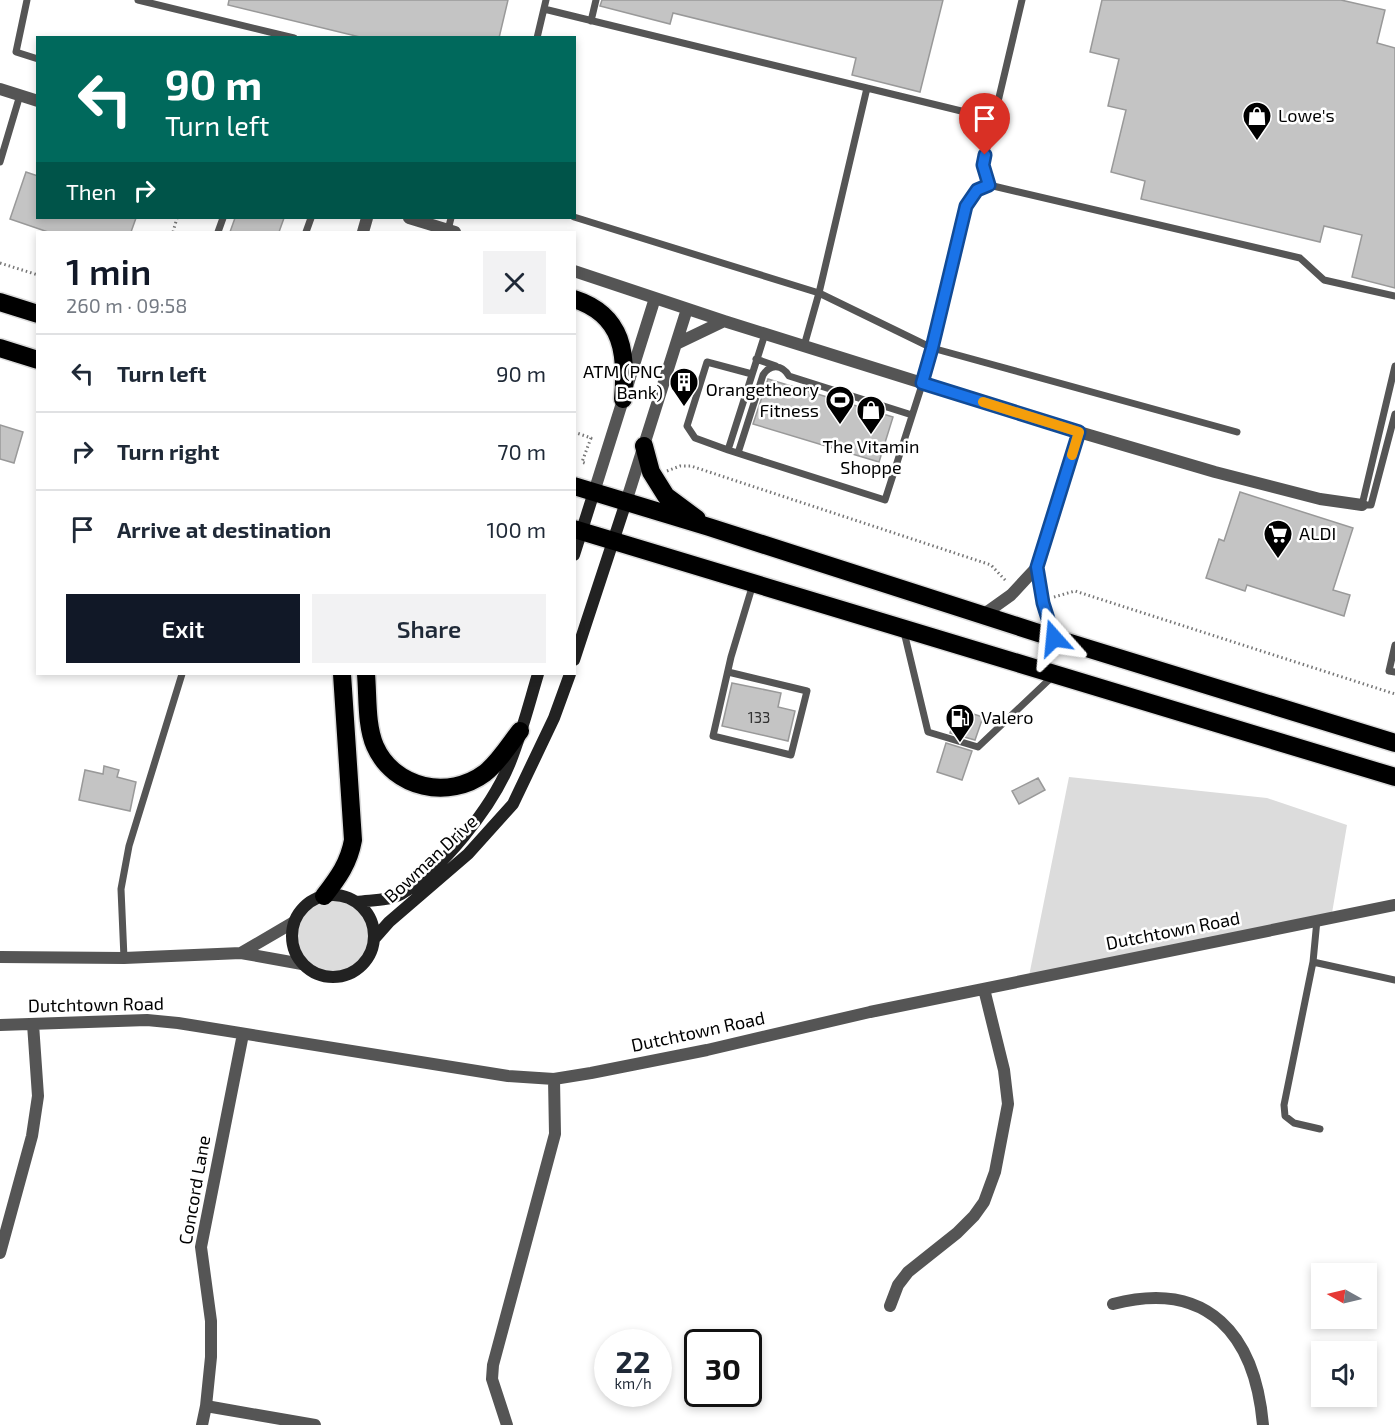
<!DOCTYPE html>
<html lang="en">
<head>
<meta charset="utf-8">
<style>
  :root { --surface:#fff; --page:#f2f2f3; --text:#1f2937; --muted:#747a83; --line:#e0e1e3; --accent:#111827 }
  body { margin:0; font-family:"Exo 2",sans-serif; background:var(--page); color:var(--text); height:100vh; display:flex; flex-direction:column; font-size:22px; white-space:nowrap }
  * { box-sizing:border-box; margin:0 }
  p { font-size:20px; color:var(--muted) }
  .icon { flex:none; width:33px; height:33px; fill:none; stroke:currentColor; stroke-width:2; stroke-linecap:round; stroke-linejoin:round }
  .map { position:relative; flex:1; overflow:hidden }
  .drawer { position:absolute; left:36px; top:231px; width:540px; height:444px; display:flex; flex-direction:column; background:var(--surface); border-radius:0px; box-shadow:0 3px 9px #0003 }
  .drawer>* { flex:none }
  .top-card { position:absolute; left:36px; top:36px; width:540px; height:183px; border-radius:0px; box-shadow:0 3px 9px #0003; background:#00695c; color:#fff; overflow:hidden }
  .needle { width:39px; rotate:278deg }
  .controls { position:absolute; left:1311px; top:1263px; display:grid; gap:12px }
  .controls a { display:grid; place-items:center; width:66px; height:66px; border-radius:0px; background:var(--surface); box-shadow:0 3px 9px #0003; font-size:30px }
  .speed { position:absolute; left:594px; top:1329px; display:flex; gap:12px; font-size:30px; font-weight:700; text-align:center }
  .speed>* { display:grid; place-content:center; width:78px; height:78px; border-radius:50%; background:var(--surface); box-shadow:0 3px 9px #0003; line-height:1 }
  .speed small { font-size:15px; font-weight:400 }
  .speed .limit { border:3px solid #111; border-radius:9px; background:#fff; color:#111 }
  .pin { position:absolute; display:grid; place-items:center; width:51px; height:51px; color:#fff; margin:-62px -26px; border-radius:50% 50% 50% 0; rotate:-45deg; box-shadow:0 0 6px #0007 }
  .pin .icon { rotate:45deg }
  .me { position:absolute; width:66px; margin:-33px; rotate:342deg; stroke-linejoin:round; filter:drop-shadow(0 0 4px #0008) }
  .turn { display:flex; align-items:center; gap:21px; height:126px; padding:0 30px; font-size:27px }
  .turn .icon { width:78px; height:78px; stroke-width:2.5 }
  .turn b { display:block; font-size:42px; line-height:51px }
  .then { display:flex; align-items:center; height:57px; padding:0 30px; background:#0003; gap:12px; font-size:22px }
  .round { display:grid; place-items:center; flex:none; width:63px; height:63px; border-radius:0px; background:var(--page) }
  .overview { display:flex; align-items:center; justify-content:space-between; height:102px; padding:0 30px }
  h1 { font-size:36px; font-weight:600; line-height:45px; color:var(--accent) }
  .primary-button { display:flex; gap:12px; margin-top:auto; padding:12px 30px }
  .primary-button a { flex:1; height:69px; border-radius:0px; background:var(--accent); color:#fff; font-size:24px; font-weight:600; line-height:69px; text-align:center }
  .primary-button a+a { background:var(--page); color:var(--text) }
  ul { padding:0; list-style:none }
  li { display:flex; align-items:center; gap:18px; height:78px; padding:0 30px; border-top:2px solid var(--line) }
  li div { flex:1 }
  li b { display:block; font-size:22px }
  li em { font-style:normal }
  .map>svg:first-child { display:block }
  .green { fill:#dcdcdc }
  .building { fill:#c4c4c4; stroke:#999; stroke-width:1.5 }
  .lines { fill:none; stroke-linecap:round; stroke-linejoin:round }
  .highway-casing { stroke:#dbdbdb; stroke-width:21 }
  .path { stroke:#777; stroke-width:3; stroke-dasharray:1.5 3; stroke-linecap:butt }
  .lane { stroke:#555; stroke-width:7 }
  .street { stroke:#555; stroke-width:12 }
  .secondary { stroke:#222; stroke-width:12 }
  .highway { stroke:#000; stroke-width:18 }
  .route-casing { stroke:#114b97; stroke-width:15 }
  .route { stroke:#1a73e8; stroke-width:10 }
  .slow { stroke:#f59e0b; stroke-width:10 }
  .labels { text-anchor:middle; stroke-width:5; stroke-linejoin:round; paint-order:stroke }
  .number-label { font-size:15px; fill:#313131 }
  .poi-label { font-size:18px; fill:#000; stroke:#fff; text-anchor:start }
  .street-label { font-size:18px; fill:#000; stroke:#fff }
</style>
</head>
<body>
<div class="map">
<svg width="1395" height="1425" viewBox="0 0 1395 1425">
  <rect width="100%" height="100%" fill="#fff"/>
  <path class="green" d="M 1069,777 L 1267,798 L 1347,825 L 1332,913 L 1029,976 Z
    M292 936a41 41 0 1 1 82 0a41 41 0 1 1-82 0Z"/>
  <path class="building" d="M 229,0 L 508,0 L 499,38 L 364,38 L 228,5 Z
    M 602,0 L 943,0 L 920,92 L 852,75 L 856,58 L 673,13 L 670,24 L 600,6 Z
    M 1102,0 L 1341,0 L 1385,10 L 1377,43 L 1395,48 L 1395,288 L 1352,277 L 1362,235 L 1324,226 L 1320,242 L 1141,199 L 1145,181 L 1111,172 L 1126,110 L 1108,106 L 1119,59 L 1090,52 Z
    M 26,172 L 38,176 L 38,218 L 136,218 L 131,232 L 48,232 L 10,219 Z
    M 235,218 L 284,218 L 279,232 L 230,232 Z
    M 768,379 L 893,417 L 879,462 L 753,424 Z
    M 0,425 L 23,432 L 14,463 L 0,459 Z
    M 1240,492 L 1353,528 L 1333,590 L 1350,595 L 1344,616 L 1247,585 L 1245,591 L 1206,578 L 1219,539 L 1224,541 Z
    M 732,683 L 781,693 L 778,707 L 795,711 L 788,741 L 722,726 Z
    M 957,709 L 983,717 L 975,740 L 950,733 Z
    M 946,743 L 972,751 L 962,780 L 937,772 Z
    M 104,766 L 119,770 L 117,777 L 136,782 L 130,811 L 79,800 L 85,770 L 103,774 Z
    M 1038,778 L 1045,790 L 1019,804 L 1012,791 Z"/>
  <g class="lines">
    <g class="highway-casing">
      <path id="highway" d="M 574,299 C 624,315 627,355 623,399
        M 0,302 L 38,314
        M 0,348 L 38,360
        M 644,446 L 651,472 L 666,496 L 697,519
        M 574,486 L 709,527 L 1054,638 L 1395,743
        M 574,529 L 1395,777
        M 366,674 C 368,697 366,725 375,746 C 394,789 449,800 485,773 C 499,762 509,745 520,731
        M 324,896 C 338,878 349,863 353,840 L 342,674"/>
    </g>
    <path class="path" d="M 173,232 L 177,218
      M 0,263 L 38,275
      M 574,432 L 591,438 L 582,462 L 587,464
      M 667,471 L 680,466 L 691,466 L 991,565 L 1006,581
      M 1054,597 L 1075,591 L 1395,694"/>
    <path class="lane" d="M 27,0 L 16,52 L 38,59
      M 138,0 L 294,38
      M 544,9 L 994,119
      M 591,21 L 596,0
      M 537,38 L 546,0
      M 0,162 L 20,95
      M 989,185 L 983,165 L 1022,0
      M 574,217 L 819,293 L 932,348 L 1237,432
      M 448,230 L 451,218
      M 218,232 L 223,218
      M 306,232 L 311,218
      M 765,334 L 728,450 L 885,500 L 929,363 L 966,206 L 977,190 L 989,185 L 1300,258 L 1324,280 L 1395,296
      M 804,346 L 819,293 L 867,88
      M 756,359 L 776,366
      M 1395,366 L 1362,505 L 1371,505 L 1395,414
      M 728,450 L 695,438 L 687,426 L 707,362 L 752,374
      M 738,453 L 763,375 C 770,364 782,364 789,376 L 912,415
      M 904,632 L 928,732 L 978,747 L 1053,676
      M 1395,645 L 1389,671 L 1395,672
      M 728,672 L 807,691 L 791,755 L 713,736 L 731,657 L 753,584
      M 1317,920 L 1313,962 L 1284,1105 L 1285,1116 L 1294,1123 L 1320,1129
      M 124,958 L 121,889 L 129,846 L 182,674
      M 1313,962 L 1395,980"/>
    <path class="street" d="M 0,89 L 38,101
      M 409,218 L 455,232
      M 363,232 L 367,218
      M 574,271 L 724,321 L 1079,432 L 1215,472 L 1320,499 L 1362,505
      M 676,344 L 724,321
      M 594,492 L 655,298
      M 626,502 L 687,309
      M 1037,567 L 1043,603 L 1054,638
      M 983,615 L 1011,595 L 1037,567 L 1079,432
      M 241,953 L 294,922
      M 0,957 L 124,958 L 241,953 L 302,964
      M 0,1025 L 147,1020 L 178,1023 L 508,1076 L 554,1079 L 591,1073 L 707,1050 L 870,1012 L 1395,905
      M 0,1253 L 32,1136 L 38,1096 L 33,1024
      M 1113,1304 C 1208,1279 1255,1335 1263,1425
      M 890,1306 L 898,1285 L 908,1272 L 957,1233 L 974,1216 L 984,1202 L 995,1172 L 1008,1104 L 1004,1070 L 984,989
      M 206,1406 L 315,1425
      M 202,1425 L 206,1406 L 211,1357 L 211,1321 L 201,1247 L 243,1034
      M 507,1425 L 492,1379 L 493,1365 L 555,1134 L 554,1079"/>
    <path class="secondary" d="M 574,555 L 594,492
      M 574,660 L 626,502
      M292 936a41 41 0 1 1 82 0a41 41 0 1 1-82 0Z
      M 357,902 C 371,900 389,901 401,894 C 442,870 491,808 509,765 C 521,736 529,704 538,674
      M 374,939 L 389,922 L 468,854 L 513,804 L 554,718 L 570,674"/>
    <use href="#highway" class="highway"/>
  </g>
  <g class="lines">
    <g class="route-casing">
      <path id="route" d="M 985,155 L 983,165 L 989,185 L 977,190 L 966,206 L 932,348 L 922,383 L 1079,432 L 1037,567 L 1043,603 L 1054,638"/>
    </g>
    <use href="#route" class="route"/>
    <path class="slow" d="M 983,402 L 1079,432 L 1072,455"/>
  </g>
  <defs>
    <g id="shop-pin" transform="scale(1.5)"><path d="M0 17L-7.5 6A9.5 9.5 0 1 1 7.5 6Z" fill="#000" stroke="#fff"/><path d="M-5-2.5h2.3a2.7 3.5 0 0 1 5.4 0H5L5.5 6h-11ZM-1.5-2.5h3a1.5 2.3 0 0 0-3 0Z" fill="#fff"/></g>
    <g id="building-pin" transform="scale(1.5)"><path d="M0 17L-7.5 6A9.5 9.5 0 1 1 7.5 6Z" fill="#000" stroke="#fff"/><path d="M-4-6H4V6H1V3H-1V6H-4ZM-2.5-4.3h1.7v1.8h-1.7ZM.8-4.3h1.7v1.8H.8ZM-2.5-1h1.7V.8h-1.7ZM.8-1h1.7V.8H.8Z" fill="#fff"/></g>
    <g id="stadium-pin" transform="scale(1.5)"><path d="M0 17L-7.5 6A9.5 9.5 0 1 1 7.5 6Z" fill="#000" stroke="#fff"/><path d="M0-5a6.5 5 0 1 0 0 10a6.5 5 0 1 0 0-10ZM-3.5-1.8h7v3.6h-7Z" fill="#fff"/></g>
    <g id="supermarket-pin" transform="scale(1.5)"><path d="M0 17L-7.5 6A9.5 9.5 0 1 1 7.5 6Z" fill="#000" stroke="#fff"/><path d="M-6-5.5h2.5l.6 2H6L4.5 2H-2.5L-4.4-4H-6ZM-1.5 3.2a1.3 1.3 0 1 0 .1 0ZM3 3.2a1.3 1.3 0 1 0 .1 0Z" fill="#fff"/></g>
    <g id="fuel-pin" transform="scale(1.5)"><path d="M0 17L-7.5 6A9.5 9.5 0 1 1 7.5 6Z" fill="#000" stroke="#fff"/><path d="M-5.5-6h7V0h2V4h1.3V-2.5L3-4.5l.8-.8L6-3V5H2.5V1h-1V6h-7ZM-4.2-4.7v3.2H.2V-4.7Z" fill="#fff"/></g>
  </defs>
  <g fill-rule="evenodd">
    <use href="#shop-pin" x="1257" y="116"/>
    <use href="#building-pin" x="684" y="382"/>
    <use href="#stadium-pin" x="840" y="400"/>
    <use href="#shop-pin" x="871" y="410"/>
    <use href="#supermarket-pin" x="1278" y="534"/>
    <use href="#fuel-pin" x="960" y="718"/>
  </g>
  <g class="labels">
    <g class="number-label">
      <text x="759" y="723">133</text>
    </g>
    <g class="poi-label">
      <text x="1278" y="122">Lowe's</text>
      <text x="663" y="378" text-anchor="end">ATM (PNC<tspan x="663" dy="21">Bank)</tspan></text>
      <text x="819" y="396" text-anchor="end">Orangetheory<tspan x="819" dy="21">Fitness</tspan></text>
      <text x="871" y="453" text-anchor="middle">The Vitamin<tspan x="871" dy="21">Shoppe</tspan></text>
      <text x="1299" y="540">ALDI</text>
      <text x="981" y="724">Valero</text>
    </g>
    <g class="street-label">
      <text transform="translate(431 859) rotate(-43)" y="6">Bowman Drive</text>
      <text transform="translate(1173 931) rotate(-11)" y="6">Dutchtown Road</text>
      <text transform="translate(96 1005) rotate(-1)" y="6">Dutchtown Road</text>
      <text transform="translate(698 1032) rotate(-12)" y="6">Dutchtown Road</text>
      <text transform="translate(195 1190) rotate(-80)" y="6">Concord Lane</text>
    </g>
  </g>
</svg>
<div class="controls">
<a><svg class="needle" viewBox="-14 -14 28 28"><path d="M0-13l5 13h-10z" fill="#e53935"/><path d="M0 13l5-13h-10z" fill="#747a83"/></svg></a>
<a><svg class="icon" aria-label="sound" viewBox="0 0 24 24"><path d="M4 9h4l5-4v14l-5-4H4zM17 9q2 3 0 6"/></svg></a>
</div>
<div class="speed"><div>22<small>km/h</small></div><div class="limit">30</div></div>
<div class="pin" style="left:985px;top:155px;background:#d93025"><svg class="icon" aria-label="arrive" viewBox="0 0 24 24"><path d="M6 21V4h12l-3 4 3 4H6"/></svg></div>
<svg class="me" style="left:1054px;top:638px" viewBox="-20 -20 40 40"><path d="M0-17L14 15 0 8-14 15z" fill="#1a73e8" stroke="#fff" stroke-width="4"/></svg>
<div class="top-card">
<div class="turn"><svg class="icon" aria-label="left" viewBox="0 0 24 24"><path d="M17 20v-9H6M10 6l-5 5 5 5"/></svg><div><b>90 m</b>Turn left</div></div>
<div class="then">Then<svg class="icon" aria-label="right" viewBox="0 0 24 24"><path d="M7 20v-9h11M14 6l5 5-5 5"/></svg></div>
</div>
<section class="drawer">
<div class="overview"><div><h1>1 min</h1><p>260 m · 09:58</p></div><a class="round"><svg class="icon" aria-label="close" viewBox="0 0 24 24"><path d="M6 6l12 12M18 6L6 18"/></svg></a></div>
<ul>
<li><svg class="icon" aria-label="left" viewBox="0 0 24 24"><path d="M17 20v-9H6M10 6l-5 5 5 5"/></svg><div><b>Turn left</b></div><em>90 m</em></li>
<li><svg class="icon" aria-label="right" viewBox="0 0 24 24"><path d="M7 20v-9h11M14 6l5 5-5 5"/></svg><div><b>Turn right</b></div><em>70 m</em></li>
<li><svg class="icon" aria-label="arrive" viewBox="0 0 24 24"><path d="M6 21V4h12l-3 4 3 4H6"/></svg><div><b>Arrive at destination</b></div><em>100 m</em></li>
</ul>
<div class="primary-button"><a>Exit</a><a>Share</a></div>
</section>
</div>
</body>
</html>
